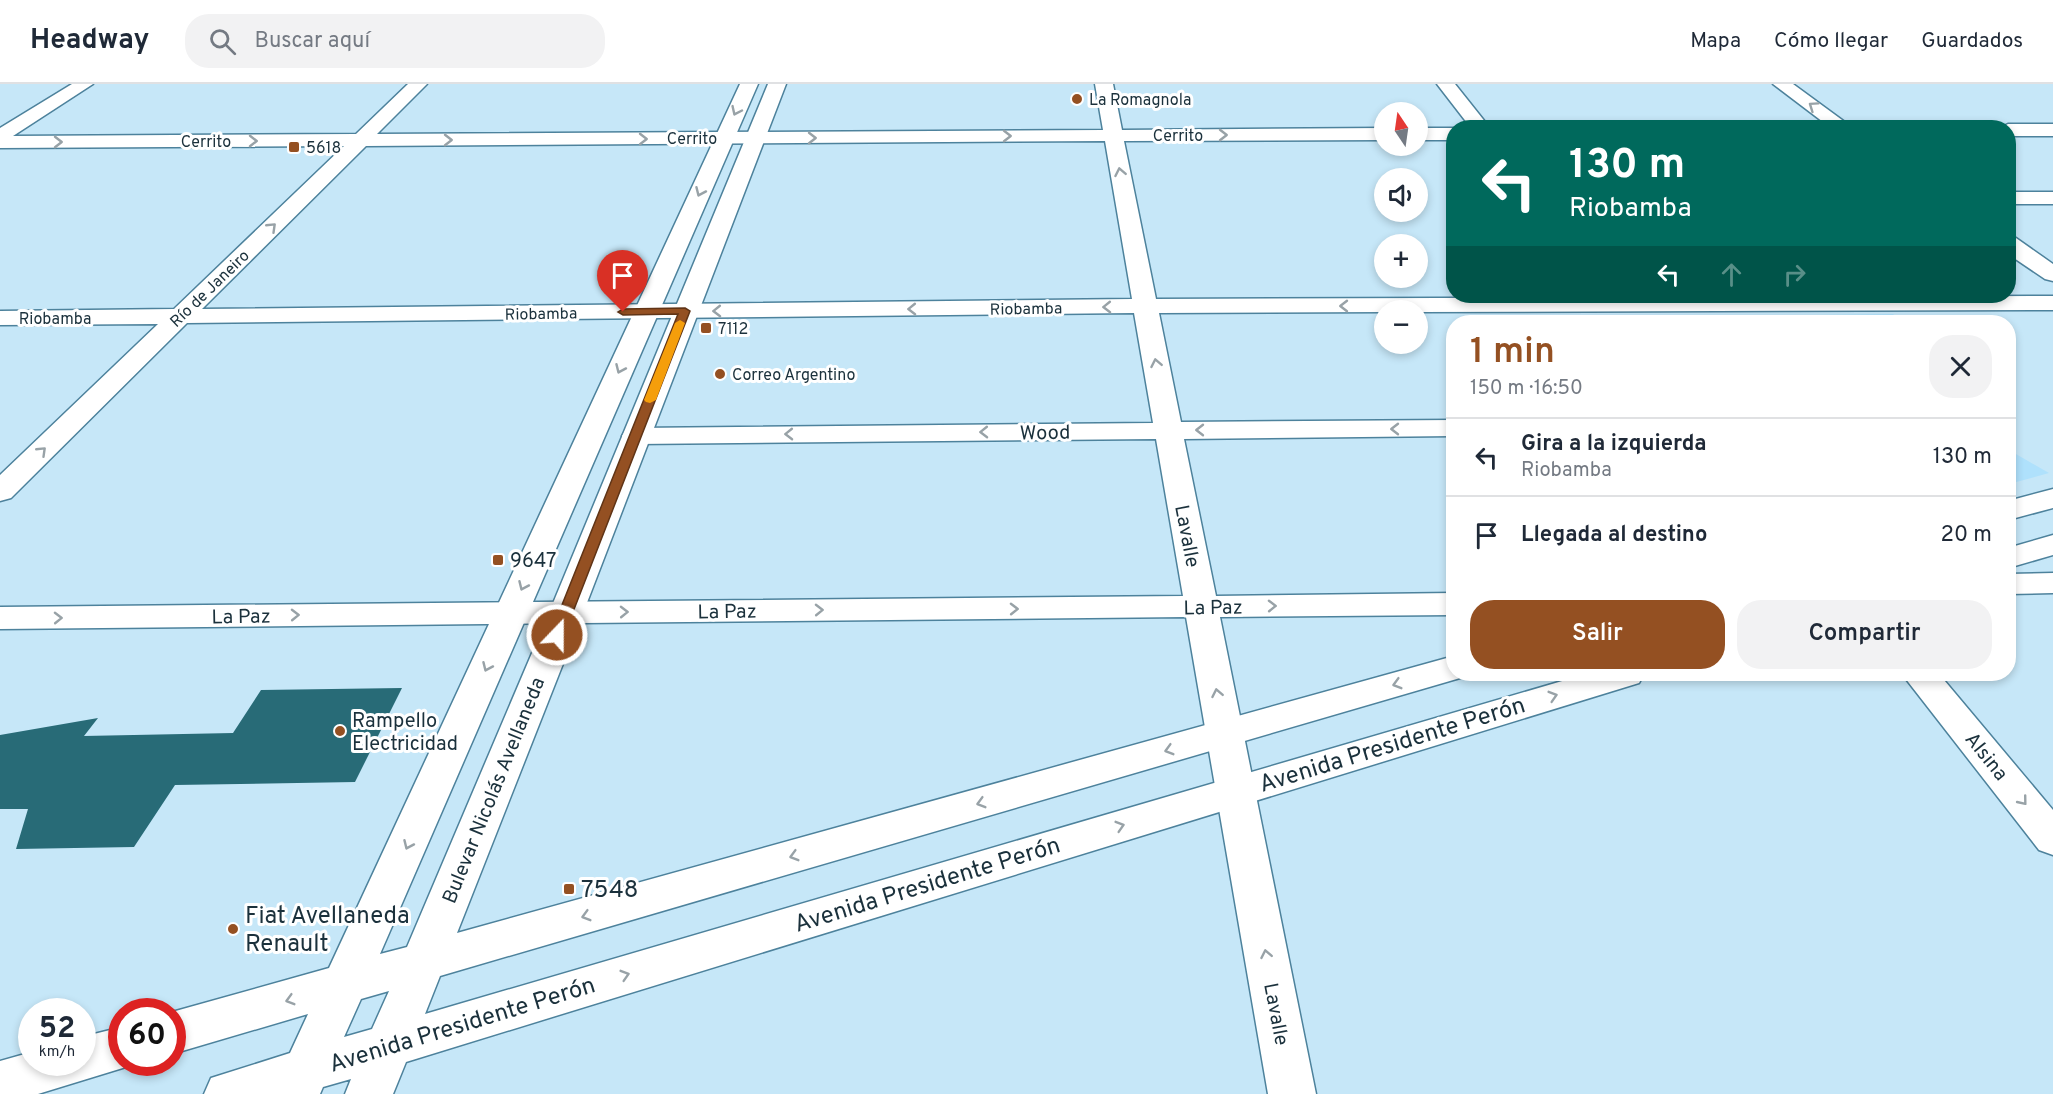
<!DOCTYPE html>
<html lang="es">
<head>
<meta charset="utf-8">
<style>
  :root { --surface:#fff; --page:#f2f2f3; --text:#1f2937; --muted:#747a83; --line:#e0e1e3; --accent:#945022 }
  body { margin:0; font-family:Overpass,sans-serif; background:var(--page); color:var(--text); height:100vh; display:flex; flex-direction:column; font-size:22px; white-space:nowrap }
  * { box-sizing:border-box; margin:0 }
  p { font-size:20px; color:var(--muted) }
  .icon { flex:none; width:33px; height:33px; fill:none; stroke:currentColor; stroke-width:2; stroke-linecap:round; stroke-linejoin:round }
  .map { position:relative; flex:1; overflow:hidden }
  .panel { position:absolute; left:1446px; top:231px; width:570px; height:366px; display:flex; flex-direction:column; background:var(--surface); border-radius:24px; box-shadow:0 3px 9px #0003 }
  .panel>* { flex:none }
  .top-card { position:absolute; left:1446px; top:36px; width:570px; height:183px; border-radius:24px; box-shadow:0 3px 9px #0003; background:#00695c; color:#fff; overflow:hidden }
  .needle { width:39px; rotate:347deg }
  .controls { position:absolute; left:1374px; top:18px; display:grid; gap:12px }
  .controls a { display:grid; place-items:center; width:54px; height:54px; border-radius:50%; background:var(--surface); box-shadow:0 3px 9px #0003; font-size:30px }
  .speed { position:absolute; left:18px; top:914px; display:flex; gap:12px; font-size:30px; font-weight:700; text-align:center }
  .speed>* { display:grid; place-content:center; width:78px; height:78px; border-radius:50%; background:var(--surface); box-shadow:0 3px 9px #0003; line-height:1 }
  .speed small { font-size:15px; font-weight:400 }
  .speed .limit { border:9px solid #d22; background:#fff; color:#111 }
  .pin { position:absolute; display:grid; place-items:center; width:51px; height:51px; color:#fff; margin:-62px -26px; border-radius:50% 50% 50% 0; rotate:-45deg; box-shadow:0 0 6px #0007 }
  .pin .icon { rotate:45deg }
  .me { position:absolute; width:66px; margin:-33px; rotate:22deg; stroke-linejoin:round; filter:drop-shadow(0 0 4px #0008) }
  .turn { display:flex; align-items:center; gap:21px; height:126px; padding:0 24px; font-size:27px }
  .turn .icon { width:78px; height:78px; stroke-width:2.5 }
  .turn b { display:block; font-size:42px; line-height:51px }
  .lanes { display:flex; align-items:center; height:57px; padding:0 24px; background:#0003; justify-content:center; gap:30px; direction:ltr }
  .lanes .off { opacity:.35 }
  .round { display:grid; place-items:center; flex:none; width:63px; height:63px; border-radius:24px; background:var(--page) }
  .headline { display:flex; align-items:center; justify-content:space-between; height:102px; padding:0 24px }
  h1 { font-size:36px; font-weight:600; line-height:45px; color:var(--accent) }
  .primary-button { display:flex; gap:12px; margin-top:auto; padding:12px 24px }
  .primary-button a { flex:1; height:69px; border-radius:24px; background:var(--accent); color:#fff; font-size:24px; font-weight:600; line-height:69px; text-align:center }
  .primary-button a+a { background:var(--page); color:var(--text) }
  ul { padding:0; list-style:none }
  li { display:flex; align-items:center; gap:18px; height:78px; padding:0 24px; border-top:2px solid var(--line) }
  li div { flex:1 }
  li b { display:block; font-size:22px }
  li em { font-style:normal }
  header { display:flex; align-items:center; gap:36px; box-sizing:border-box; height:84px; padding:0 30px; background:var(--surface); border-bottom:2px solid var(--line) }
  header strong { font-size:28px }
  nav { display:flex; gap:33px; margin-inline-start:auto; font-size:21px }
  .search { width:420px; height:54px; background:var(--page); display:flex; align-items:center; gap:15px; box-sizing:border-box; padding:0 21px; border-radius:24px; color:var(--muted); font-size:22px }
  .map>svg:first-child { display:block }
  .built { fill:#afe1fc }
  .building { fill:#286b77 }
  .lines { fill:none; stroke-linecap:round; stroke-linejoin:round }
  .minor-casing { stroke:#4d829c; stroke-width:3 }
  .major-casing { stroke:#4d829c; stroke-width:3 }
  .minor { fill:#fff; fill-rule:evenodd }
  .major { fill:#fff; fill-rule:evenodd }
  .oneway { stroke:#98a2a7 }
  .route { fill:#945022; stroke:#603416; stroke-width:1.5 }
  .slow { fill:#f59e0b }
  .poi-dot { fill:#945022; stroke:#fff; stroke-width:2 }
  .labels { text-anchor:middle; stroke-width:6; stroke-linejoin:round; paint-order:stroke }
  .far-poi-label { font-size:16px; fill:#1b313c; stroke:#fff; text-anchor:start }
  .far-street-label { font-size:16px; fill:#1b313c; stroke:#fff }
  .street-label { font-size:20px; fill:#1b313c; stroke:#fff }
  .poi-label { font-size:20px; fill:#1b313c; stroke:#fff; text-anchor:start }
  .near-street-label { font-size:24px; fill:#1b313c; stroke:#fff }
  .near-poi-label { font-size:24px; fill:#1b313c; stroke:#fff; text-anchor:start }
</style>
</head>
<body>
<header>
<strong>Headway</strong>
<div class="search"><svg class="icon" aria-label="search" viewBox="0 0 24 24"><circle cx="10" cy="10" r="6"/><path d="M15 15l6 6"/></svg>Buscar aquí</div>
<nav><a>Mapa</a><a>Cómo llegar</a><a>Guardados</a></nav>
</header>
<div class="map">
<svg width="2053" height="1010" viewBox="0 0 2053 1010">
  <rect width="100%" height="100%" fill="#c6e7f8"/>
  <path class="built" d="M 1893,230 L 1903,238 L 1738,238 L 1732,232 Z
    M 2009,366 L 2049,389 L 2009,400 Z"/>
  <path class="building" d="M 402,604 L 355,698 L 175,701 L 134,763 L 16,765 L 28,725 L 0,725 L 0,651 L 98,634 L 84,652 L 233,649 L 261,606 Z"/>
  <g class="lines">
    <g class="minor-casing">
      <path id="minor" d="M 72,0 L 93,0 L 13,52 L 356,50 L 408,0 L 427,0 L 377,50 L 1103,46 L 1095,0 L 1113,0 L 1122,46 L 1384,44 L 1384,56 L 1124,57 L 1156,215 L 2053,212 L 2053,226 L 1418,228 L 1418,226 L 1384,226 L 1384,228 L 1159,229 L 1181,338 L 1454,336 L 1454,352 L 1184,355 L 1216,512 L 1454,509 L 1454,531 L 1220,533 L 1316,1010 L 1268,1010 L 1186,533 L 0,545 L 0,523 L 1183,512 L 1156,355 L 636,360 L 626,358 L 622,352 L 626,346 L 636,344 L 1153,339 L 1134,229 L 187,239 L 11,414 L 0,417 L 0,391 L 158,240 L 0,241 L 0,227 L 174,225 L 344,62 L 0,64 L 0,44 ZM 1105,57 L 1132,215 L 202,225 L 366,62 Z
        M 1437,0 L 1455,0 L 1490,44 L 1471,44 Z
        M 1773,0 L 1793,0 L 1853,44 L 1831,44 Z
        M 2008,40 L 2053,40 L 2053,52 L 2008,52 L 2008,44 L 2000,44 Z
        M 1418,44 L 1454,44 L 1454,56 L 1418,56 Z
        M 2008,108 L 2053,108 L 2053,120 L 2008,120 Z
        M 2008,152 L 2016,154 L 2053,180 L 2053,197 L 2045,195 L 2008,170 Z
        M 2053,489 L 2053,509 L 2008,510 L 2008,490 Z
        M 1902,590 L 1939,590 L 2053,726 L 2053,771 L 2039,766 Z"/>
    </g>
    <g class="major-casing">
      <path id="major" d="M 740,0 L 758,0 L 380,870 L 407,863 L 549,529 L 768,0 L 786,0 L 583,529 L 457,849 L 1454,572 L 1454,590 L 1468,590 L 1467,592 L 440,892 L 425,930 L 1586,590 L 1644,590 L 1639,599 L 406,978 L 393,1010 L 345,1010 L 351,995 L 323,1003 L 320,1010 L 204,1010 L 211,994 L 290,969 L 308,930 L 172,970 L 172,928 L 329,884 ZM 389,907 L 372,945 L 344,953 L 361,915 Z
        M 2053,405 L 2053,424 L 2008,436 L 2008,417 Z
        M 2053,451 L 2053,471 L 2008,484 L 2008,464 Z
        M 122,943 L 122,978 L 139,979 L 38,1010 L 0,1010 L 0,977 L 32,968 L 32,978 L 82,978 L 82,953 Z"/>
    </g>
    <use href="#minor" class="minor"/>
    <use href="#major" class="major"/>
  </g>
  <defs><path id="oneway-chevron" d="M-2-3.5L2.5 0L-2 3.5" fill="none" stroke-width="1.6" stroke-linecap="round" stroke-linejoin="round" transform="scale(1.5)"/></defs>
  <g class="oneway">
    <use href="#oneway-chevron" transform="translate(1813 22) rotate(-145)"/>
    <use href="#oneway-chevron" transform="translate(736 27) rotate(115)"/>
    <use href="#oneway-chevron" transform="translate(1223 51)"/>
    <use href="#oneway-chevron" transform="translate(1007 52)"/>
    <use href="#oneway-chevron" transform="translate(812 54)"/>
    <use href="#oneway-chevron" transform="translate(643 55)"/>
    <use href="#oneway-chevron" transform="translate(448 56)"/>
    <use href="#oneway-chevron" transform="translate(253 57)"/>
    <use href="#oneway-chevron" transform="translate(58 58)"/>
    <use href="#oneway-chevron" transform="translate(1120 88) rotate(-101)"/>
    <use href="#oneway-chevron" transform="translate(700 108) rotate(114)"/>
    <use href="#oneway-chevron" transform="translate(272 143) rotate(-44)"/>
    <use href="#oneway-chevron" transform="translate(1344 222) rotate(180)"/>
    <use href="#oneway-chevron" transform="translate(1107 223) rotate(179)"/>
    <use href="#oneway-chevron" transform="translate(912 225) rotate(179)"/>
    <use href="#oneway-chevron" transform="translate(717 227) rotate(179)"/>
    <use href="#oneway-chevron" transform="translate(1156 279) rotate(-101)"/>
    <use href="#oneway-chevron" transform="translate(620 285) rotate(114)"/>
    <use href="#oneway-chevron" transform="translate(1395 345) rotate(180)"/>
    <use href="#oneway-chevron" transform="translate(1200 346) rotate(180)"/>
    <use href="#oneway-chevron" transform="translate(984 348) rotate(179)"/>
    <use href="#oneway-chevron" transform="translate(789 350) rotate(179)"/>
    <use href="#oneway-chevron" transform="translate(42 367) rotate(-44)"/>
    <use href="#oneway-chevron" transform="translate(523 502) rotate(114)"/>
    <use href="#oneway-chevron" transform="translate(1272 522) rotate(-1)"/>
    <use href="#oneway-chevron" transform="translate(1014 525) rotate(-1)"/>
    <use href="#oneway-chevron" transform="translate(819 526) rotate(-1)"/>
    <use href="#oneway-chevron" transform="translate(624 528) rotate(-1)"/>
    <use href="#oneway-chevron" transform="translate(295 531) rotate(-1)"/>
    <use href="#oneway-chevron" transform="translate(58 534) rotate(-1)"/>
    <use href="#oneway-chevron" transform="translate(487 583) rotate(114)"/>
    <use href="#oneway-chevron" transform="translate(1397 600) rotate(164)"/>
    <use href="#oneway-chevron" transform="translate(1217 609) rotate(-101)"/>
    <use href="#oneway-chevron" transform="translate(1553 612) rotate(-17)"/>
    <use href="#oneway-chevron" transform="translate(1169 666) rotate(164)"/>
    <use href="#oneway-chevron" transform="translate(2023 717) rotate(51)"/>
    <use href="#oneway-chevron" transform="translate(981 719) rotate(164)"/>
    <use href="#oneway-chevron" transform="translate(1120 742) rotate(-17)"/>
    <use href="#oneway-chevron" transform="translate(408 761) rotate(114)"/>
    <use href="#oneway-chevron" transform="translate(794 772) rotate(164)"/>
    <use href="#oneway-chevron" transform="translate(586 832) rotate(164)"/>
    <use href="#oneway-chevron" transform="translate(1266 870) rotate(-101)"/>
    <use href="#oneway-chevron" transform="translate(625 891) rotate(-17)"/>
    <use href="#oneway-chevron" transform="translate(290 916) rotate(164)"/>
  </g>
  <path class="route" d="M 685,224 L 690,227 L 564,551 L 557,555 L 552,554 L 550,551 L 678,230 L 623,231 L 618,228 L 623,225 Z"/>
  <path class="slow" d="M 680,236 L 685,239 L 656,316 L 650,319 L 646,318 L 644,316 L 675,239 Z"/>
  <g class="poi-dot">
    <circle cx="1077" cy="15" r="6"/>
    <rect x="288" y="57" width="12" height="12" rx="3"/>
    <rect x="700" y="238" width="12" height="12" rx="3"/>
    <circle cx="720" cy="290" r="6"/>
    <rect x="492" y="470" width="12" height="12" rx="3"/>
    <circle cx="340" cy="647" r="6"/>
    <rect x="563" y="799" width="12" height="12" rx="3"/>
    <circle cx="233" cy="845" r="6"/>
  </g>
  <g class="labels">
    <g class="far-poi-label">
      <text x="1089" y="21">La Romagnola</text>
      <text x="306" y="69">5618</text>
      <text x="718" y="250">7112</text>
      <text x="732" y="296">Correo Argentino</text>
    </g>
    <g class="far-street-label">
      <text x="1178" y="57">Cerrito</text>
      <text x="692" y="60">Cerrito</text>
      <text x="206" y="63">Cerrito</text>
      <text transform="translate(209 204) rotate(-44)" y="6">Río de Janeiro</text>
      <text transform="translate(1026 224) rotate(-1)" y="6">Riobamba</text>
      <text transform="translate(541 229) rotate(-1)" y="6">Riobamba</text>
      <text x="55" y="240">Riobamba</text>
    </g>
    <g class="street-label">
      <text transform="translate(1045 348) rotate(-1)" y="7">Wood</text>
      <text transform="translate(1188 452) rotate(79)" y="7">Lavalle</text>
      <text transform="translate(1213 523) rotate(-1)" y="7">La Paz</text>
      <text transform="translate(727 527) rotate(-1)" y="7">La Paz</text>
      <text transform="translate(241 532) rotate(-1)" y="7">La Paz</text>
      <text transform="translate(1987 672) rotate(51)" y="7">Alsina</text>
      <text transform="translate(493 706) rotate(-68)" y="7">Bulevar Nicolás Avellaneda</text>
      <text transform="translate(1277 930) rotate(79)" y="7">Lavalle</text>
    </g>
    <g class="poi-label">
      <text x="510" y="483">9647</text>
      <text x="352" y="643">Rampello<tspan x="352" dy="23">Electricidad</tspan></text>
    </g>
    <g class="near-street-label">
      <text transform="translate(1392 660) rotate(-17)" y="8">Avenida Presidente Perón</text>
      <text transform="translate(927 800) rotate(-17)" y="8">Avenida Presidente Perón</text>
      <text transform="translate(462 940) rotate(-17)" y="8">Avenida Presidente Perón</text>
    </g>
    <g class="near-poi-label">
      <text x="581" y="813">7548</text>
      <text x="245" y="839">Fiat Avellaneda<tspan x="245" dy="28">Renault</tspan></text>
    </g>
  </g>
</svg>
<div class="controls">
<a><svg class="needle" viewBox="-14 -14 28 28"><path d="M0-13l5 13h-10z" fill="#e53935"/><path d="M0 13l5-13h-10z" fill="#747a83"/></svg></a>
<a><svg class="icon" aria-label="sound" viewBox="0 0 24 24"><path d="M4 9h4l5-4v14l-5-4H4zM17 9q2 3 0 6"/></svg></a>
<a>+</a>
<a>−</a>
</div>
<div class="speed"><div>52<small>km/h</small></div><div class="limit">60</div></div>
<div class="pin" style="left:623px;top:228px;background:#d93025"><svg class="icon" aria-label="arrive" viewBox="0 0 24 24"><path d="M6 21V4h12l-3 4 3 4H6"/></svg></div>
<svg class="me" style="left:557px;top:551px" viewBox="-20 -20 40 40"><circle r="17" fill="#945022" stroke="#fff" stroke-width="3"/><path d="M0-11L8 9 0 5-8 9z" fill="#fff"/></svg>
<div class="top-card">
<div class="turn"><svg class="icon" aria-label="left" viewBox="0 0 24 24"><path d="M17 20v-9H6M10 6l-5 5 5 5"/></svg><div><b>130 m</b>Riobamba</div></div>
<div class="lanes"><svg class="icon" aria-label="left" viewBox="0 0 24 24"><path d="M17 20v-9H6M10 6l-5 5 5 5"/></svg><svg class="icon off" aria-label="ahead" viewBox="0 0 24 24"><path d="M12 20V5M6 11l6-6 6 6"/></svg><svg class="icon off" aria-label="right" viewBox="0 0 24 24"><path d="M7 20v-9h11M14 6l5 5-5 5"/></svg></div>
</div>
<section class="panel">
<div class="headline"><div><h1>1 min</h1><p>150 m · 16:50</p></div><a class="round"><svg class="icon" aria-label="close" viewBox="0 0 24 24"><path d="M6 6l12 12M18 6L6 18"/></svg></a></div>
<ul>
<li><svg class="icon" aria-label="left" viewBox="0 0 24 24"><path d="M17 20v-9H6M10 6l-5 5 5 5"/></svg><div><b>Gira a la izquierda</b><p>Riobamba</p></div><em>130 m</em></li>
<li><svg class="icon" aria-label="arrive" viewBox="0 0 24 24"><path d="M6 21V4h12l-3 4 3 4H6"/></svg><div><b>Llegada al destino</b></div><em>20 m</em></li>
</ul>
<div class="primary-button"><a>Salir</a><a>Compartir</a></div>
</section>
</div>
</body>
</html>
